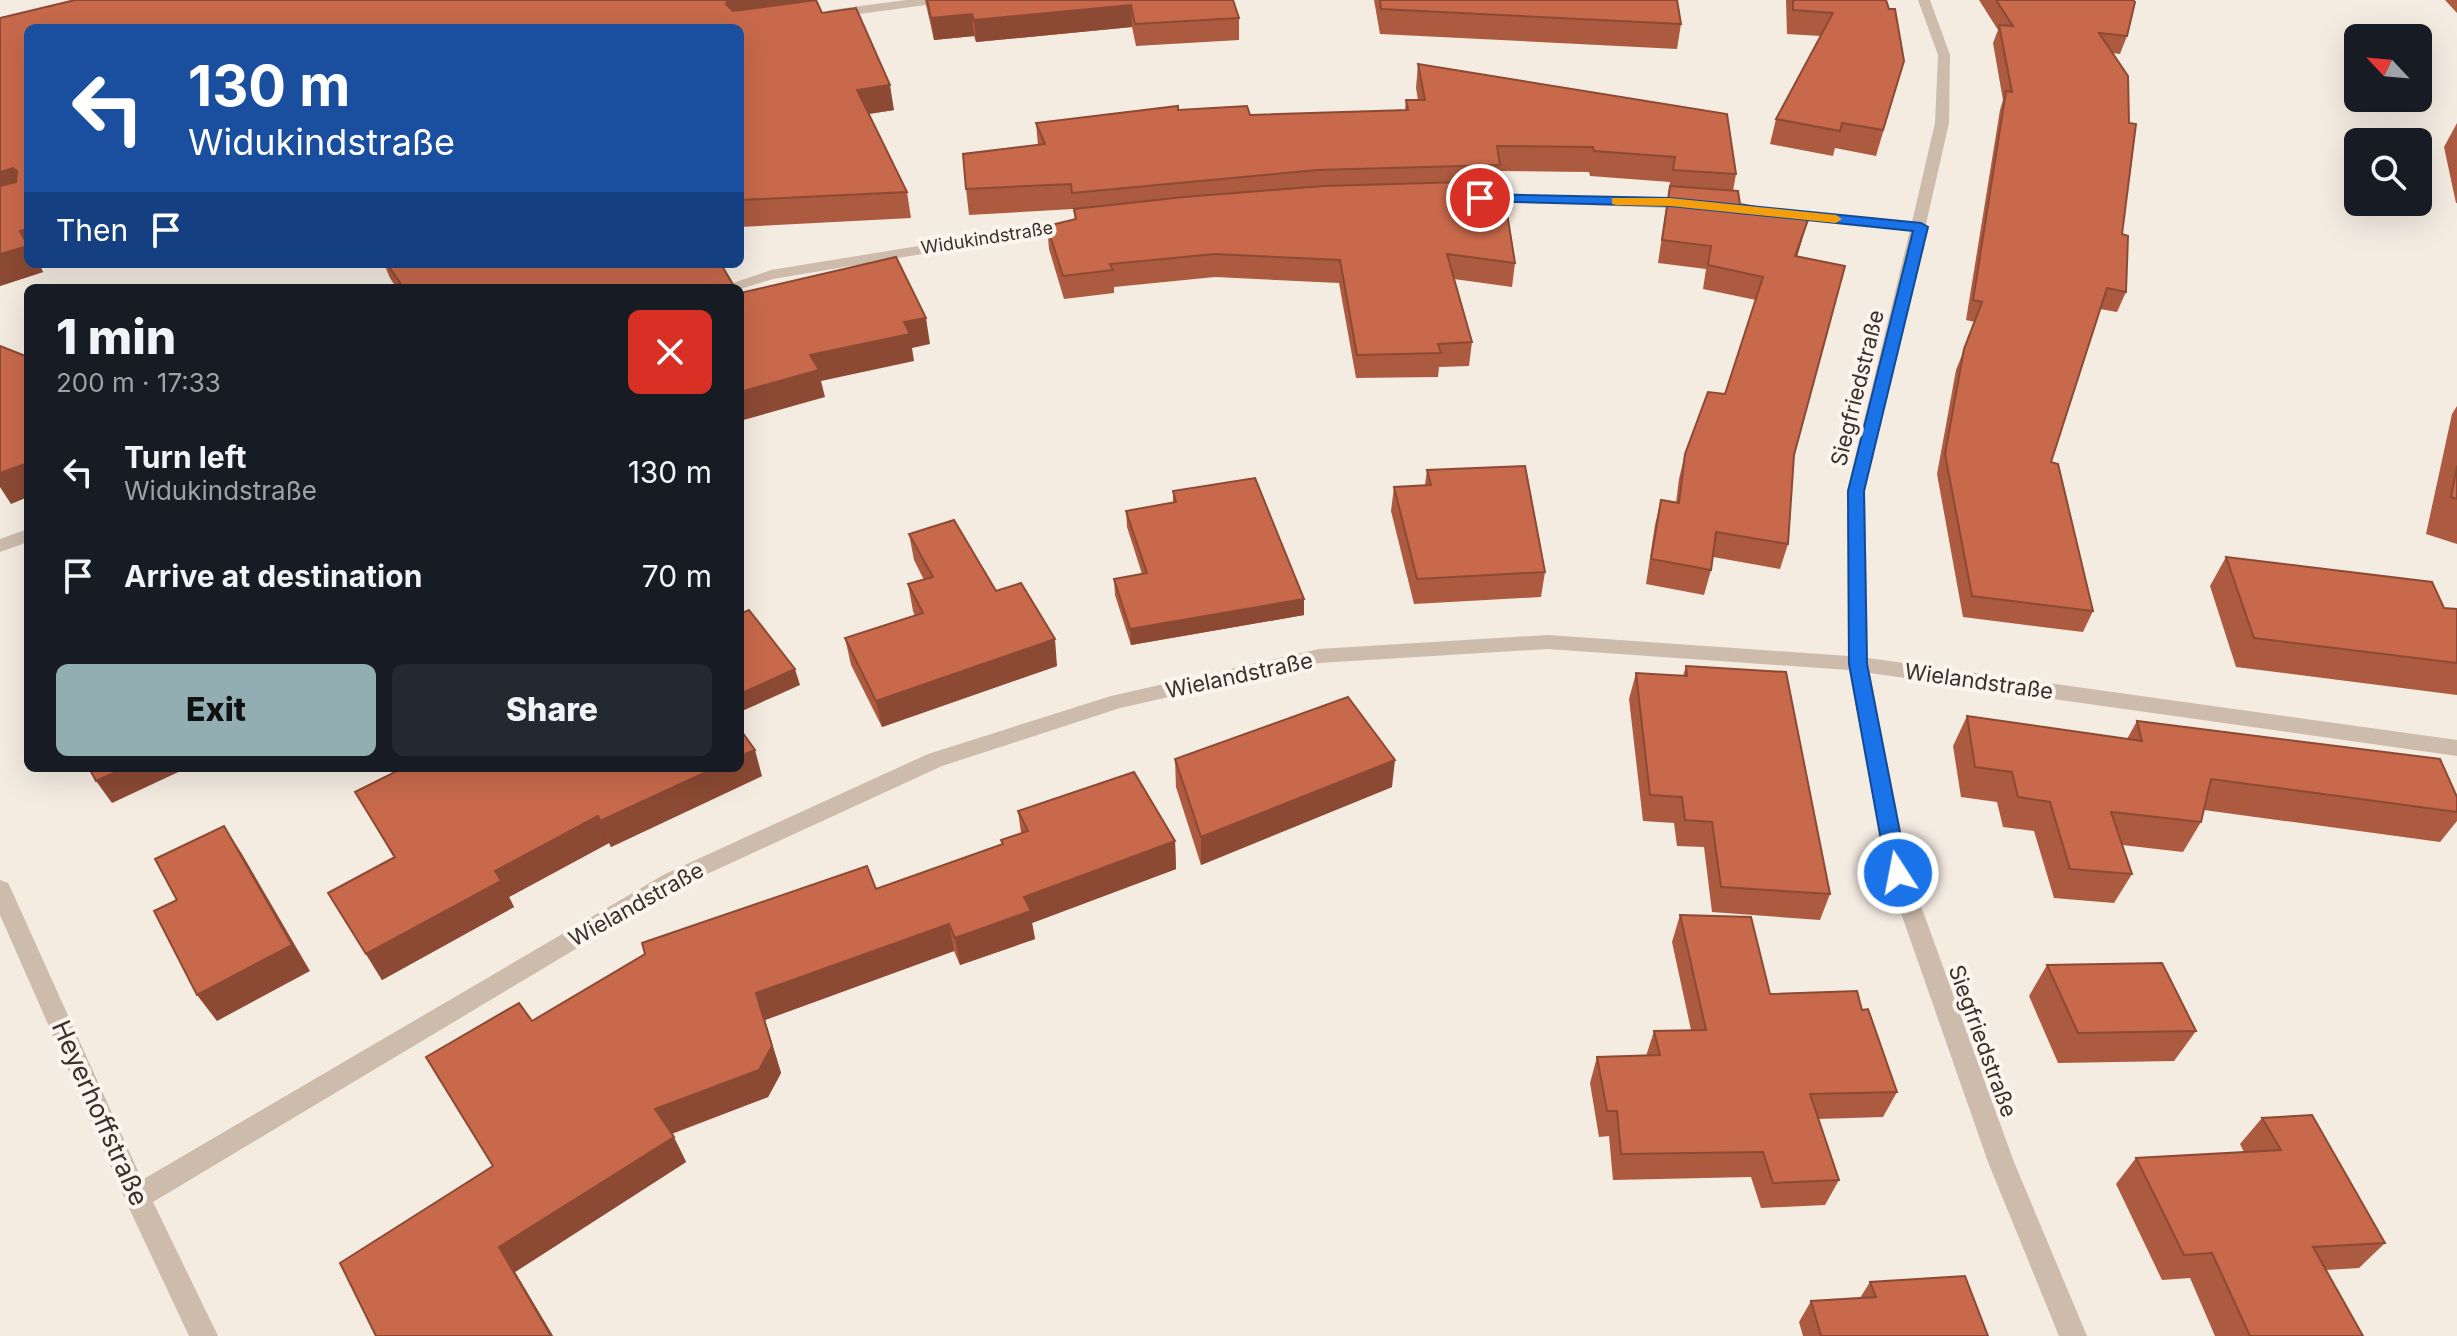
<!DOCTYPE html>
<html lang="en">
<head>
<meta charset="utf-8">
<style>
  :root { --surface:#171b24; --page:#242831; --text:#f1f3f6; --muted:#9ea1a6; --accent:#92aeb2 }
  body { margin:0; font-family:Inter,sans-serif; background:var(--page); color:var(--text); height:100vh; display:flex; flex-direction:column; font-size:30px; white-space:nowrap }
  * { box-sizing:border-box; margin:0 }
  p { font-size:26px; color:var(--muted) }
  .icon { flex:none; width:44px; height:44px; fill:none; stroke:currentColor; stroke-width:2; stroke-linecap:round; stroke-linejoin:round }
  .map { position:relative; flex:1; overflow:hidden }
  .drawer { position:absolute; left:24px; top:284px; width:720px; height:488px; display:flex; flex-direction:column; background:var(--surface); border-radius:12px; box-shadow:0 8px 32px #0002 }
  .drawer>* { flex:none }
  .guide { position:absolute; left:24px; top:24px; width:720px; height:244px; border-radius:12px; box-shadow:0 8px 32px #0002; background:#1a4fa0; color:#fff; overflow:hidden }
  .needle { width:52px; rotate:296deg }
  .controls { position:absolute; left:2344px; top:24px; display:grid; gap:16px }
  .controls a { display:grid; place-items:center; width:88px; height:88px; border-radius:12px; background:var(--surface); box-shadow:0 8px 32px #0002; font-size:40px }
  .pin { position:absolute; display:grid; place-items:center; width:68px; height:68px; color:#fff; margin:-34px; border:4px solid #fff; border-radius:50%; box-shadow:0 2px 8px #0007 }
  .me { position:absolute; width:88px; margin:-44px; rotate:349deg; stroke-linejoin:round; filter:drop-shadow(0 0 6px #0008) }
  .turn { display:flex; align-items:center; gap:28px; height:168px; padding:0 32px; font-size:36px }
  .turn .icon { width:104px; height:104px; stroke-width:2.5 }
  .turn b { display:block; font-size:56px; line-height:68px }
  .then { display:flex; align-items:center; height:76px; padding:0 32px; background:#0003; gap:16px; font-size:30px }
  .round { display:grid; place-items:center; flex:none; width:84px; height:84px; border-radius:12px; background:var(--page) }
  .summary { display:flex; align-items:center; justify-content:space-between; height:136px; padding:0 32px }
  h1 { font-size:48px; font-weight:800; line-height:60px }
  .action { display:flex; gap:16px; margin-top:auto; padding:16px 32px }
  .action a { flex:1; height:92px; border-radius:12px; background:var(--accent); color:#111; font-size:32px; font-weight:800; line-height:92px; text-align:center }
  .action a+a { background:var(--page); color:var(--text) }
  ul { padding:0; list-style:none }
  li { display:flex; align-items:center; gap:24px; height:104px; padding:0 32px }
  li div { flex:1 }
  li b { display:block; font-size:30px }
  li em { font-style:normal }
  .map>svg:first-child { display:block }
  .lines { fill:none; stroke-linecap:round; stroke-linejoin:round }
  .minor { fill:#cdbbac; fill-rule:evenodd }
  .wall { fill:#ac5a40 }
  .shaded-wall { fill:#8c4a34 }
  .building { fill:#c8694b; stroke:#8c4a34; stroke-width:2 }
  .route { fill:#1a73e8; stroke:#114b97; stroke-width:2 }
  .slow { fill:#f59e0b }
  .labels { text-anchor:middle; stroke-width:8; stroke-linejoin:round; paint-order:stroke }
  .far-street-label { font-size:18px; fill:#3b302b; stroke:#fbf5ee }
  .street-label { font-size:22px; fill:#3b302b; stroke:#fbf5ee }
  .near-street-label { font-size:26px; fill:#3b302b; stroke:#fbf5ee }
</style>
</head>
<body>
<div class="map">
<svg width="2457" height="1336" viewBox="0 0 2457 1336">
  <rect width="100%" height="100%" fill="#f4ebe1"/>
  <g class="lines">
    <path class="minor" d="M 906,0 L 939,0 L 933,4 L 830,18 L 824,14 L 830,10 Z
      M 1918,0 L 1930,0 L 1950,55 L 1949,123 L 1926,224 L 1928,227 L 1924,231 L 1865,491 L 1868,658 L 2457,740 L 2457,756 L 1870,673 L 1909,873 L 2014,1162 L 2087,1336 L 2059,1336 L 1988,1162 L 1887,873 L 1849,670 L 1548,649 L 1319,663 L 1120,708 L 942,766 L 681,886 L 153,1202 L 218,1336 L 189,1336 L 128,1206 L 0,915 L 0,880 L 8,883 L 11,889 L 142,1180 L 665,874 L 928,754 L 1111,696 L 1319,649 L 1548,635 L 1848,656 L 1847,491 L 1910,230 L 1778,217 L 1771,213 L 1778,209 L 1912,222 L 1935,123 L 1938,55 Z
      M 1479,194 L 1695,201 L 1702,205 L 1695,209 L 1474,201 L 1474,195 Z
      M 1072,221 L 1077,222 L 1077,228 L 773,279 L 740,289 L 718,288 L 771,270 Z
      M 28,529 L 28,542 L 0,552 L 0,539 Z"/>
  </g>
  <path class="wall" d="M 925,0 L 1233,0 L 1239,18 L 1239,40 L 1136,46 L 1132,27 L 976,42 L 974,36 L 934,40 Z
    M 1374,0 L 1677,0 L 1681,24 L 1677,49 L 1380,34 Z
    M 1786,0 L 1886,0 L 1904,61 L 1876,156 L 1835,148 L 1833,156 L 1770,144 L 1776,119 L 1821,36 L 1787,34 Z
    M 1979,0 L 2133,0 L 2127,36 L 2120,54 L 2112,53 L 2126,292 L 2117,312 L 2100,309 L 2051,462 L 2093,611 L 2083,632 L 1963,617 L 1937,474 L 1956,370 L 1975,322 L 1966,320 L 2000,110 L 2003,100 L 1993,43 L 1998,30 Z
    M 2445,0 L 2457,0 L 2457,13 Z
    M 812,1 L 894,110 L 869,114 L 907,192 L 911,218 L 740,227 L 740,28 L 28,28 L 28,264 L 39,264 L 43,272 L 0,286 L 0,18 Z
    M 1418,64 L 1736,174 L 1733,191 L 1740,204 L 1802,240 L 1797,257 L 1794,455 L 1788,544 L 1780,569 L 1713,557 L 1711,570 L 1704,595 L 1646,584 L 1655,525 L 1661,500 L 1676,503 L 1679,479 L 1685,454 L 1725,394 L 1756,300 L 1703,289 L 1706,269 L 1658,263 L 1670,182 L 1590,176 L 1589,172 L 1499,171 L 1497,182 L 1515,263 L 1512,287 L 1454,279 L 1472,342 L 1469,366 L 1439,367 L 1438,377 L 1356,378 L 1339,283 L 1215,277 L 1114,287 L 1114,293 L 1064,299 L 1049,249 L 1047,226 L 1075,220 L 1073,209 L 969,215 L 966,189 L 1038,145 L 1036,123 L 1178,110 L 1250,115 L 1405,110 L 1406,100 L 1418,100 L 1416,88 Z
    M 2457,123 L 2457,203 L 2456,203 L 2444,147 Z
    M 384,264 L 720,264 L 395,286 L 390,278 Z
    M 2457,406 L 2457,544 L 2426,534 L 2452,414 Z
    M 1427,470 L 1545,572 L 1541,597 L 1414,604 L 1391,511 L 1394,487 L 1425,485 Z
    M 1173,491 L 1304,599 L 1304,615 L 1131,645 L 1115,595 L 1114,579 L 1142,574 L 1127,527 L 1126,511 L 1173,503 Z
    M 909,534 L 996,591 L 1057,666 L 882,727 L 851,665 L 845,638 L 915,616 L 913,611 L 908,584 L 924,580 L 914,560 Z
    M 2226,557 L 2444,608 L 2457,609 L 2457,695 L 2236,667 L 2210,586 Z
    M 1686,666 L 1830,894 L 1820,920 L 1712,912 L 1704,847 L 1677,846 L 1674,823 L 1643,821 L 1629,699 L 1636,673 L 1683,676 Z
    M 1967,716 L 2127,739 L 2137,721 L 2457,797 L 2457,821 L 2440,842 L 2204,810 L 2201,822 L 2183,852 L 2122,845 L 2132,874 L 2114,903 L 2054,898 L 2034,831 L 2003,827 L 1997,802 L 1961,797 L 1953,746 Z
    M 1175,759 L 1392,787 L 1201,865 L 1176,787 Z
    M 762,776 L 611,847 L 609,843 L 509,897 L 514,907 L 382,980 L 328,893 L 394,858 L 355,792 Z
    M 1018,811 L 1175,841 L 1176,869 L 1032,923 L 1035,939 L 960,965 L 954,951 L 765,1020 L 781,1073 L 768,1097 L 672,1134 L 686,1162 L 515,1272 L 553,1336 L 376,1336 L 493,1166 L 532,1021 L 876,889 L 1002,844 L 1001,840 L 1021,833 Z
    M 1680,915 L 1770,994 L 1862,1010 L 1897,1092 L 1883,1117 L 1818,1119 L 1839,1180 L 1825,1205 L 1761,1208 L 1751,1177 L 1613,1180 L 1609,1136 L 1599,1137 L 1590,1083 L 1597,1057 L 1646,1056 L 1654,1031 L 1691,1030 L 1672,942 Z
    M 2047,965 L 2196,1031 L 2174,1061 L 2058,1063 L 2029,996 Z
    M 2262,1118 L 2385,1243 L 2359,1268 L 2326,1270 L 2363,1336 L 2215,1336 L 2190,1278 L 2162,1280 L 2116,1184 L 2136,1158 L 2244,1152 L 2240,1144 Z
    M 1870,1282 L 1988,1336 L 1803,1336 L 1799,1322 L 1811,1301 L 1860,1298 Z"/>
  <path class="shaded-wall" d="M 736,0 L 812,0 L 814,12 L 734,25 L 726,4 L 728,1 Z
    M 1131,5 L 1132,27 L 976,42 L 974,20 Z
    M 972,14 L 974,36 L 934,40 L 931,18 Z
    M 890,85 L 894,110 L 861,115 L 857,90 Z
    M 13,168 L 27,194 L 0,201 L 0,172 Z
    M 1809,217 L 1802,240 L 1789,280 L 1795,256 Z
    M 28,229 L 28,245 L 20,231 Z
    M 28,246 L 28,264 L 39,264 L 43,272 L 0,286 L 0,254 Z
    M 926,318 L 930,344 L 912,348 L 914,361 L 821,381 L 825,397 L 740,421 L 740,392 L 810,355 L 904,322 Z
    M 25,464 L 28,469 L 28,497 L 11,504 L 0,487 L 0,473 Z
    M 1304,599 L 1304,615 L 1131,645 L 1130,629 Z
    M 1055,639 L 1057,666 L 882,727 L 876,701 Z
    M 795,669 L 800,685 L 740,712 L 740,694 Z
    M 755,750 L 762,776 L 611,847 L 600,821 L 715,768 L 740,768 L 740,756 Z
    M 1395,760 L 1392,787 L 1201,865 L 1201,837 Z
    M 125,768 L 187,768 L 112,803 L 96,781 Z
    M 598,816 L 609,843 L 509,897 L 514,907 L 382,980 L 366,954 L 495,871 Z
    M 224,826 L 242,854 L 310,971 L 217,1021 L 197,995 Z
    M 1175,841 L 1176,869 L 1032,923 L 1035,939 L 960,965 L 955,938 L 1024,897 Z
    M 949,924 L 954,951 L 765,1020 L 781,1073 L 768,1097 L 667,1135 L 655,1109 L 756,993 Z
    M 674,1137 L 686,1162 L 515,1272 L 553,1336 L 551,1336 L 499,1247 Z"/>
  <path class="building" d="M 75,0 L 736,0 L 728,1 L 726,4 L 733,11 L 816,0 L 822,13 L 856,8 L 890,85 L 857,90 L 907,192 L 740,200 L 740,28 L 28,28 L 28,229 L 20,231 L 28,246 L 0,254 L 0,186 L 16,182 L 17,171 L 13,168 L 0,172 L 0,18 Z
    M 927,0 L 1233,0 L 1239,18 L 1135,24 L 1131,5 L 974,20 L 972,14 L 931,18 Z
    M 1380,0 L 1677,0 L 1681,24 L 1381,9 Z
    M 1793,0 L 1886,0 L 1889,9 L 1895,9 L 1904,61 L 1883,130 L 1842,123 L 1840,131 L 1776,119 L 1833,13 L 1793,10 Z
    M 1996,0 L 2133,0 L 2135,2 L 2127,36 L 2099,33 L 2128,76 L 2129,123 L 2136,124 L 2122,234 L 2128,236 L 2126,292 L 2107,288 L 2051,462 L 2058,464 L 2093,611 L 1972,596 L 1945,454 L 1964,349 L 1982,302 L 1973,300 L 2006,91 L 2012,92 L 1999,25 L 2013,26 Z
    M 1418,64 L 1727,114 L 1736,174 L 1673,170 L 1675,157 L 1594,151 L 1593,147 L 1497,146 L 1500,165 L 1317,170 L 1072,193 L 1071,184 L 966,189 L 963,154 L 1045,144 L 1036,123 L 1178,106 L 1178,110 L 1247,106 L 1250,115 L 1408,110 L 1406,100 L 1425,100 Z
    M 1464,182 L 1502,182 L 1515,263 L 1447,254 L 1472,342 L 1438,344 L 1441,353 L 1357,355 L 1340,260 L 1215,254 L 1110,264 L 1113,270 L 1063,276 L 1047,226 L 1076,219 L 1074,209 L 1184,197 L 1324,186 Z
    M 1670,186 L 1738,191 L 1740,204 L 1809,217 L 1795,256 L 1845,266 L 1794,455 L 1788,544 L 1716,532 L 1711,570 L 1651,559 L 1661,500 L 1679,503 L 1685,454 L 1708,392 L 1725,394 L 1763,277 L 1708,265 L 1711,246 L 1662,240 Z
    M 896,257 L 926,318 L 904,322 L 910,334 L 810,355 L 819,370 L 740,392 L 740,293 Z
    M 387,264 L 721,264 L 735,288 L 390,288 L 401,284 Z
    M 0,346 L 28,357 L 28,469 L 25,464 L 0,473 Z
    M 1525,466 L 1545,572 L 1417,579 L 1394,487 L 1431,485 L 1427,470 Z
    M 2457,466 L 2457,499 L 2451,497 Z
    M 1255,478 L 1304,599 L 1130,629 L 1114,579 L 1147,573 L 1126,511 L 1176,502 L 1173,491 Z
    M 954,520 L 996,591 L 1021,583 L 1055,639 L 876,701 L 845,638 L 923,613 L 908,584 L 933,577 L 909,534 Z
    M 2226,557 L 2432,582 L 2444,608 L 2457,609 L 2457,663 L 2254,638 Z
    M 749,610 L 795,669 L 740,694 L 740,614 Z
    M 1686,666 L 1786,672 L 1830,894 L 1721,887 L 1712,822 L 1685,820 L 1682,797 L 1650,795 L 1636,673 L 1687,676 Z
    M 1348,697 L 1395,760 L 1201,837 L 1175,759 Z
    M 1967,716 L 2142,741 L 2137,721 L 2440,759 L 2457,797 L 2457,812 L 2211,779 L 2201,822 L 2111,812 L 2132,874 L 2070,869 L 2050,802 L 2018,797 L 2012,772 L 1975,767 Z
    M 740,729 L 755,750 L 740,756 Z
    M 89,768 L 125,768 L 96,781 Z
    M 403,768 L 715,768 L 600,821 L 598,816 L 495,871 L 501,881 L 366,954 L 328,893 L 395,857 L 355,792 Z
    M 1134,772 L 1175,841 L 1024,897 L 1031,911 L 955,938 L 949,924 L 756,993 L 772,1046 L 759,1070 L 655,1109 L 674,1137 L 499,1247 L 551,1336 L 376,1336 L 340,1263 L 493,1166 L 426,1057 L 519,1003 L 532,1021 L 645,954 L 642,943 L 867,866 L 876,889 L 1003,844 L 1001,840 L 1028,831 L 1018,811 Z
    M 224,826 L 292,945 L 197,995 L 154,911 L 177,900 L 155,859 Z
    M 1680,915 L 1751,917 L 1770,994 L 1857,991 L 1862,1010 L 1868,1009 L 1897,1092 L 1810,1094 L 1839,1180 L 1773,1183 L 1763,1152 L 1621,1154 L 1617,1111 L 1607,1111 L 1597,1057 L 1660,1055 L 1654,1031 L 1706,1030 Z
    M 2162,963 L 2196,1031 L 2078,1033 L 2047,965 Z
    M 2312,1115 L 2385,1243 L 2313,1247 L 2363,1336 L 2250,1336 L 2212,1253 L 2184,1255 L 2136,1158 L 2281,1150 L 2262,1118 Z
    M 1965,1276 L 1988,1336 L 1821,1336 L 1811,1301 L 1876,1297 L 1870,1282 Z"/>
  <path class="route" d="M 1480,194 L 1670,198 L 1921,223 L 1928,227 L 1864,491 L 1867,664 L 1908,873 L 1905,878 L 1890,878 L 1887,873 L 1849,664 L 1848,491 L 1913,231 L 1670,206 L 1475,201 L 1475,195 Z"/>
  <path class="slow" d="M 1612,198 L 1670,198 L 1836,215 L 1842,219 L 1836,223 L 1670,206 L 1617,205 L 1612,204 Z"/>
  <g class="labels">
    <g class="far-street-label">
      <text transform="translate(987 238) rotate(-9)" y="6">Widukindstraße</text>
    </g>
    <g class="street-label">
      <text transform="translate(1857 388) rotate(-76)" y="8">Siegfriedstraße</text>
      <text transform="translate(1239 675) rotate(-12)" y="8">Wielandstraße</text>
      <text transform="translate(1979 681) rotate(8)" y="8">Wielandstraße</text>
      <text transform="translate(636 904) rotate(-29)" y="8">Wielandstraße</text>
      <text transform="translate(1983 1041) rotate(70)" y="8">Siegfriedstraße</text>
    </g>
    <g class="near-street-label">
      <text transform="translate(100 1113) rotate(66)" y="9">Heyerhoffstraße</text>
    </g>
  </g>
</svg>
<div class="controls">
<a><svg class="needle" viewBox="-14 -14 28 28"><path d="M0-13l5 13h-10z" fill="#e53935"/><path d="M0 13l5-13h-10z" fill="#9ea1a6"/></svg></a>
<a><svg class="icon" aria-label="search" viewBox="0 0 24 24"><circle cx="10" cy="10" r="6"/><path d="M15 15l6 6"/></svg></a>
</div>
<div class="pin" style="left:1480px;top:198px;background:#d93025"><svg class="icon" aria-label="arrive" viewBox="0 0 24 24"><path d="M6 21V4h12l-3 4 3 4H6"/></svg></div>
<svg class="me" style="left:1898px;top:873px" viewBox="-20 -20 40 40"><circle r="17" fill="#1a73e8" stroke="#fff" stroke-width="3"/><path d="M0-11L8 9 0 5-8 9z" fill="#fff"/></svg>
<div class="guide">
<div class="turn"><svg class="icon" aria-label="left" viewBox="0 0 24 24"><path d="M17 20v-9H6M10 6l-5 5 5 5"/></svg><div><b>130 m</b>Widukindstraße</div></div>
<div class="then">Then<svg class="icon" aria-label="arrive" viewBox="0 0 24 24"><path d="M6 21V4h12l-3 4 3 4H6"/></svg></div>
</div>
<section class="drawer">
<div class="summary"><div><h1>1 min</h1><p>200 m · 17:33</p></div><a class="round" style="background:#d93025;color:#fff"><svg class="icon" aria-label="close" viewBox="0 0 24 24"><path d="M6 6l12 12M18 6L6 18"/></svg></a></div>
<ul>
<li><svg class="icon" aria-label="left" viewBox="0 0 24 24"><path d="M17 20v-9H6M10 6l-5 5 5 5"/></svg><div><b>Turn left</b><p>Widukindstraße</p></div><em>130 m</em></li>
<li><svg class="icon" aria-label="arrive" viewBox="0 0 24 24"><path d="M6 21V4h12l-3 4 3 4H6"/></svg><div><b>Arrive at destination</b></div><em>70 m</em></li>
</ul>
<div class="action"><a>Exit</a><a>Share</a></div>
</section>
</div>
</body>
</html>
